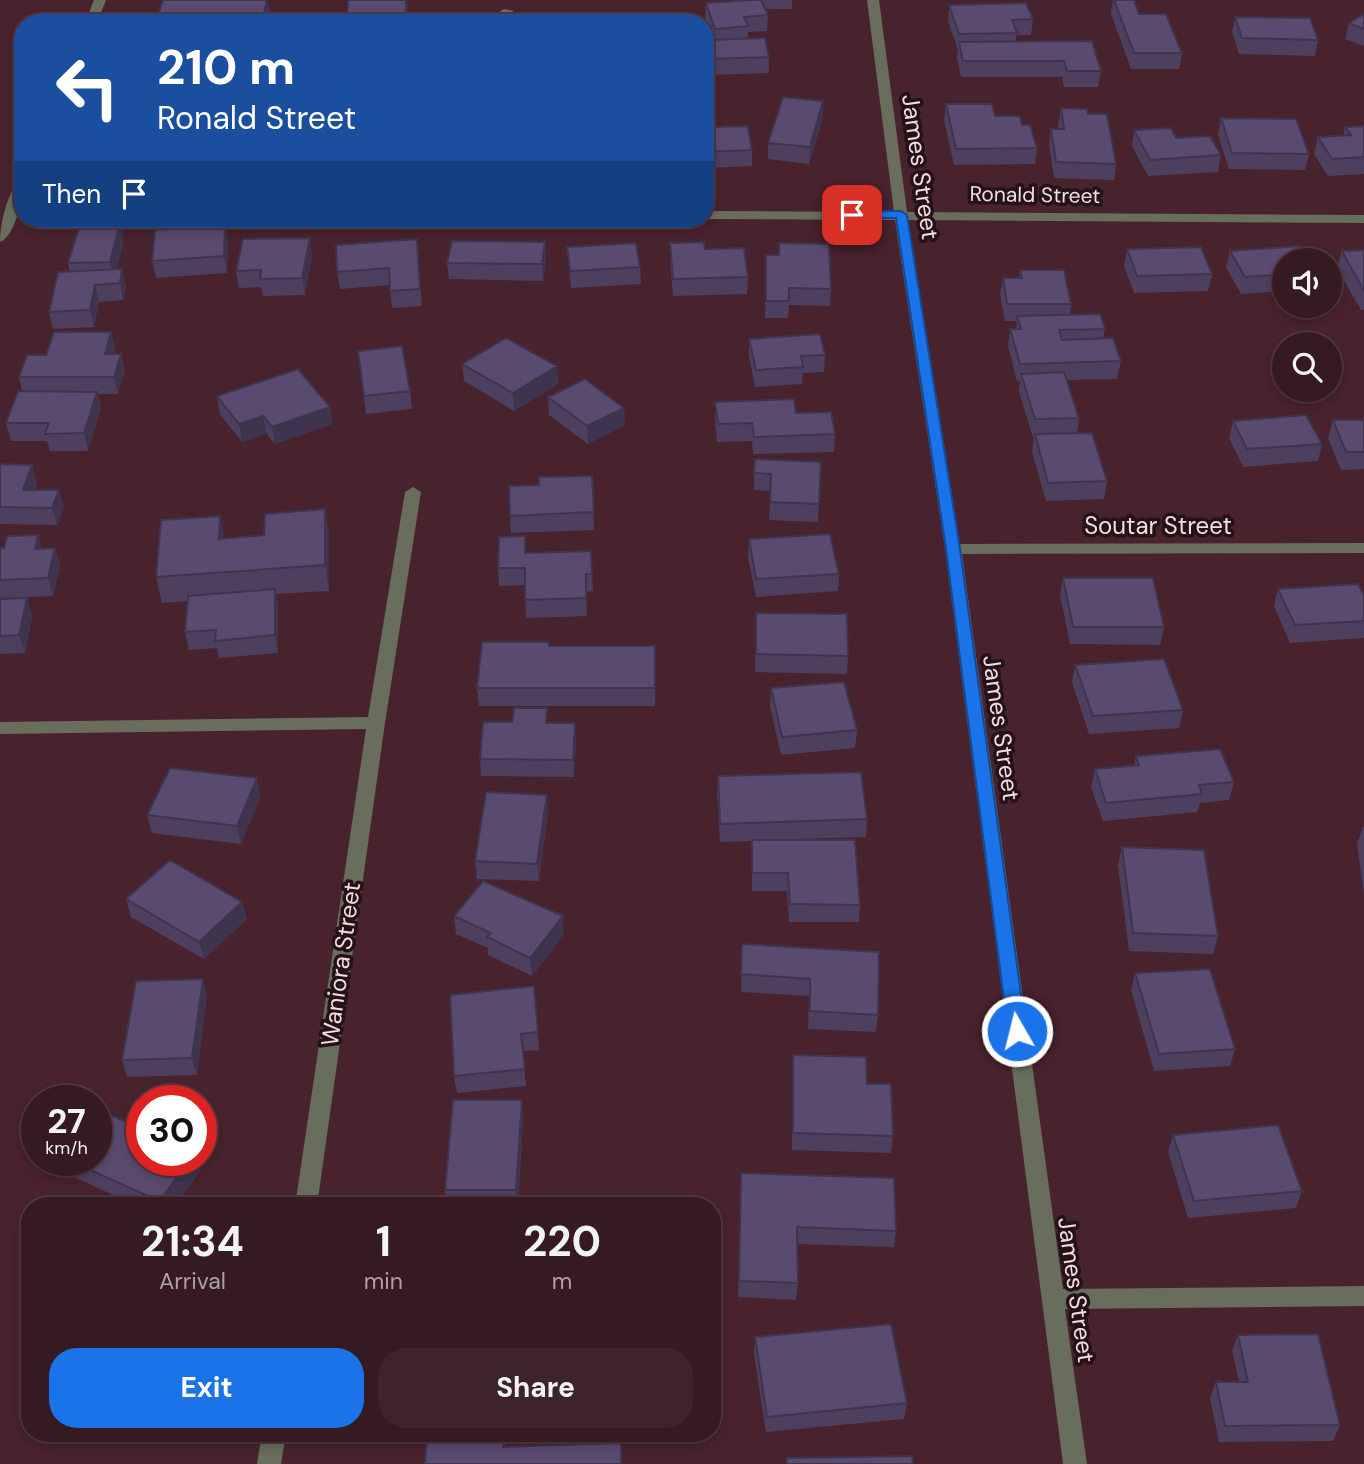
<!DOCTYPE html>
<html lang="en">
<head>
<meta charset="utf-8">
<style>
  :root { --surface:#361a22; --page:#3d232a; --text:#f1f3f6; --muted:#aaa1a5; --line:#503840; --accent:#1a73e8 }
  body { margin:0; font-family:"DM Sans",sans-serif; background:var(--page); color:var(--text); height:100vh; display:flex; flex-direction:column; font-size:26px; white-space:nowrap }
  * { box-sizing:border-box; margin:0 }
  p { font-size:23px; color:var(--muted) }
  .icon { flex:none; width:38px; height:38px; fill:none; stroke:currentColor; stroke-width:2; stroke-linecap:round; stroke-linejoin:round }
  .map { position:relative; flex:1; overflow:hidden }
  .panel { position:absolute; left:21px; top:1197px; width:700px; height:245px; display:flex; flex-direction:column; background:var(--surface); border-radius:28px; box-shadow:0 4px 10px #0003,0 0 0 2px var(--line) }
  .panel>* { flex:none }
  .top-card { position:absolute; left:14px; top:14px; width:700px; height:214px; border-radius:28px; box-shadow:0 4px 10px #0003,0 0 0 2px var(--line); background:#1a4fa0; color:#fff; overflow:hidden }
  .tools { position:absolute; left:1272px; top:248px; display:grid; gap:14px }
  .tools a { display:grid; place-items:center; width:70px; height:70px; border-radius:50%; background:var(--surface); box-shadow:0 4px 10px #0003,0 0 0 2px var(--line); font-size:35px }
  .speed { position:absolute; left:21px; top:1085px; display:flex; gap:14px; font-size:35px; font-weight:700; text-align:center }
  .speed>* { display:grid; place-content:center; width:91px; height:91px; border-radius:50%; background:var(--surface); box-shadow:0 4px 10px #0003,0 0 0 2px var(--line); line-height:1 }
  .speed small { font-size:18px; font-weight:400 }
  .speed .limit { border:10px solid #d22; background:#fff; color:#111 }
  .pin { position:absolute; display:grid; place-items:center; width:60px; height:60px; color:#fff; margin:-30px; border-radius:14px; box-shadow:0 4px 10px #0006 }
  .me { position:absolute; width:77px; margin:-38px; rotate:352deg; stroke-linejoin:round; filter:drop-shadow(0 0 5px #0008) }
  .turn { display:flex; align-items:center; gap:24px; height:147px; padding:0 28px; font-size:32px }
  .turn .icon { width:91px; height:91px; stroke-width:2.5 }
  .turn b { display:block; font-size:49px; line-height:60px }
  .then { display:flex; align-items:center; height:66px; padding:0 28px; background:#0003; gap:14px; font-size:26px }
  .eta { display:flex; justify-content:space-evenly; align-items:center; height:119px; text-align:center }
  .eta b { font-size:42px; font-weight:700; line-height:49px }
  .action { display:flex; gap:14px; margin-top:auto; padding:14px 28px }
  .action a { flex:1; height:80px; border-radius:28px; background:var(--accent); color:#fff; font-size:28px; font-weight:700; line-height:80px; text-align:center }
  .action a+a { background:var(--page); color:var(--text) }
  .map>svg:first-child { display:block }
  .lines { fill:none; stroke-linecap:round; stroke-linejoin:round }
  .minor { fill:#686d5c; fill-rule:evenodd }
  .wall { fill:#4d405f }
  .shaded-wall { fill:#3e344e }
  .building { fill:#594b6f; stroke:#3e344e; stroke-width:2 }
  .route { fill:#1a73e8; stroke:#114b97; stroke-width:2 }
  .labels { text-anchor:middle; stroke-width:7; stroke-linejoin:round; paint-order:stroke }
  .far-street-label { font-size:21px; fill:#f5dbe1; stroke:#231217 }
  .street-label { font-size:24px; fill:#f5dbe1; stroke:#231217 }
</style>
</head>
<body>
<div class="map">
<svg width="1364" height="1464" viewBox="0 0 1364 1464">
  <rect width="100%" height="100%" fill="#48222d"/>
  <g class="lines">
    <path class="minor" d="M 94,0 L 106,0 L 97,23 L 85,23 Z
      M 867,0 L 879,0 L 907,212 L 1364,215 L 1364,223 L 908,220 L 960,544 L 1364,543 L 1364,553 L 962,554 L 1063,1289 L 1364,1286 L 1364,1306 L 1065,1309 L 1087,1464 L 1063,1464 L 945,549 L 895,220 L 704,219 L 705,211 L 894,212 Z
      M 504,9 L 514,11 L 496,23 L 481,23 Z
      M 23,180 C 23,196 16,236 0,242 C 0,226 7,187 23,180 Z
      M 413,487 L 421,492 L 385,723 L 317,1206 L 295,1206 L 366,729 L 0,734 L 0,722 L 368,717 L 405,492 Z
      M 262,1433 L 286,1433 L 281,1464 L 257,1464 Z"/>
  </g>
  <path class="wall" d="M 733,0 L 792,0 L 792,9 L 765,9 L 768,15 L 767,31 L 748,32 L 748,38 L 769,57 L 769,73 L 705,75 L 705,40 L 713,40 L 705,19 L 706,3 L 733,1 Z
    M 1113,0 L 1134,0 L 1139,14 L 1182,53 L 1179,69 L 1131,69 L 1111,14 Z
    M 949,5 L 1033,19 L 1031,35 L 1016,35 L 1016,42 L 1101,71 L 1098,87 L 1064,87 L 1062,77 L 961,77 L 957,58 L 958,50 L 948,21 Z
    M 270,13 L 268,23 L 159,23 L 158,15 Z
    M 1364,14 L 1364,46 L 1345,39 L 1349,23 Z
    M 1235,17 L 1318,40 L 1315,56 L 1239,54 L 1232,32 Z
    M 823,101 L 823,118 L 809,164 L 768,159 L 768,143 Z
    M 946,104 L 995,116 L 1022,125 L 1037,148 L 1035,164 L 954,165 L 944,120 Z
    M 1061,108 L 1088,114 L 1116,164 L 1114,180 L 1054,178 L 1049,145 L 1051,129 L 1059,129 L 1058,125 Z
    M 1221,118 L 1309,154 L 1305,170 L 1229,169 L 1218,135 Z
    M 1364,126 L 1364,174 L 1328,176 L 1314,154 L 1318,137 L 1343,136 L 1345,127 Z
    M 705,127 L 752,150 L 752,166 L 705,168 Z
    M 1134,130 L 1176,138 L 1221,155 L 1218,172 L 1148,176 L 1132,146 Z
    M 417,239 L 422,306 L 392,308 L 390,285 L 340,289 L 337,272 Z
    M 124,240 L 116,270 L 122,269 L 126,286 L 123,300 L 99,302 L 94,327 L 53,329 L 49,312 L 70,272 L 68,263 Z
    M 228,242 L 227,273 L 156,278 L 152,261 Z
    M 545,242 L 546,259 L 543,281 L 449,279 L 447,263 Z
    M 670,243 L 705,249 L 748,277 L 747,294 L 673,296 L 670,260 Z
    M 567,247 L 640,267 L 641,284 L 571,288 Z
    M 1127,249 L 1212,274 L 1208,291 L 1134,293 L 1124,266 Z
    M 1364,250 L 1364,310 L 1361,310 L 1337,268 L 1342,251 Z
    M 1230,251 L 1284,261 L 1284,291 L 1241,294 L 1226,267 Z
    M 312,255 L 305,295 L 263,296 L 261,287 L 239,288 L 236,271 Z
    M 766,255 L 831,289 L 830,306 L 789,305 L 788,318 L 765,318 Z
    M 1020,270 L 1071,304 L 1070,315 L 1105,329 L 1103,339 L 1121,361 L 1117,379 L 1066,380 L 1079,418 L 1077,433 L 1107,481 L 1104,499 L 1046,501 L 1032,452 L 1034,437 L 1033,437 L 1019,392 L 1020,381 L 1017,381 L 1008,346 L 1010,329 L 1016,329 L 1017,321 L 1005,321 L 1000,295 L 1003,278 L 1019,278 Z
    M 111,332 L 115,349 L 114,354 L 121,354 L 125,371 L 118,394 L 98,394 L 101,409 L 88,451 L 50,451 L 47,441 L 11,441 L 6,423 L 22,391 L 19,377 L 46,355 Z
    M 749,339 L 825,355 L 824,372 L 803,373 L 802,384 L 755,387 L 749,356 Z
    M 358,351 L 410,391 L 412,409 L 366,414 Z
    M 462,364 L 557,366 L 558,384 L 514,411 L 464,381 Z
    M 217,396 L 330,407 L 332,424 L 275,444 L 266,433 L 242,442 L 220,414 Z
    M 548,397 L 624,408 L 625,425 L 588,444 L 549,415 Z
    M 715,402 L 796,413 L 835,434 L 834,452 L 753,454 L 752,441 L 717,442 L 715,419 Z
    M 1364,415 L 1364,469 L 1341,470 L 1328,438 L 1333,420 L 1363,420 Z
    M 1233,421 L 1322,444 L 1318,461 L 1243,467 L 1229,438 Z
    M 821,462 L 818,522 L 769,520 L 771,491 L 754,490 L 754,473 Z
    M 0,464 L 37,482 L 35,490 L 59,490 L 64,507 L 57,525 L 0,524 Z
    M 592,476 L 594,530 L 511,533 L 510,516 L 539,485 Z
    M 325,509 L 329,535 L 329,591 L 276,594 L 278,607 L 278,653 L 219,658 L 217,648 L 189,650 L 185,632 L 188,601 L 162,603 L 156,577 L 225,538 L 264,535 Z
    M 749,539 L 839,574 L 838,591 L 756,597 L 748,557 Z
    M 0,548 L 55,548 L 60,566 L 53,596 L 0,598 Z
    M 527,553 L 592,574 L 593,591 L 586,592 L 587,616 L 526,618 L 525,585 L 499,586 L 498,568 Z
    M 1063,578 L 1164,627 L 1160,645 L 1070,644 L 1060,595 Z
    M 1278,589 L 1364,595 L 1364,638 L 1290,643 L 1274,606 Z
    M 0,599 L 32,616 L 25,653 L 0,654 Z
    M 756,613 L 848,656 L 847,674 L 755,672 Z
    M 550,646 L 655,646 L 655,706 L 479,706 L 477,688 Z
    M 1075,665 L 1183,710 L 1179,728 L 1089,734 L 1072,682 Z
    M 771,688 L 857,730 L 855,748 L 781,755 L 770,706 Z
    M 548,723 L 576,741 L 574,777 L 481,776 L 480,759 Z
    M 1136,756 L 1234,782 L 1229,800 L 1200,803 L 1197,812 L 1103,821 L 1091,787 L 1095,769 L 1134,766 Z
    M 718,776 L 867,819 L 866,837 L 758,840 L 860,905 L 859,922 L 789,922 L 787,891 L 752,891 L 752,841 L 720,842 L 717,793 Z
    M 261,796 L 241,844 L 152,833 L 147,815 Z
    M 548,813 L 539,881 L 477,879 L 475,861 Z
    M 1363,827 L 1364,827 L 1364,893 L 1357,844 Z
    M 1122,847 L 1218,936 L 1213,954 L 1129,951 L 1118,865 Z
    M 126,899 L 242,902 L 247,919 L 204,959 L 131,917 Z
    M 454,916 L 564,934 L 532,976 L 488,955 L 488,948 L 456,934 Z
    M 742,944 L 879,952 L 878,1015 L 876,1032 L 808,1029 L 809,996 L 741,992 Z
    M 1135,973 L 1235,1049 L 1230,1066 L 1154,1071 L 1131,990 Z
    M 534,986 L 539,1050 L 523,1051 L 526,1086 L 457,1093 L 454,1076 Z
    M 207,996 L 197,1075 L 127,1077 L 122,1060 Z
    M 793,1055 L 867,1084 L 893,1136 L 891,1153 L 792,1150 L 792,1072 Z
    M 522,1100 L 523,1118 L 518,1206 L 447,1206 L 445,1190 Z
    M 1173,1135 L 1302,1191 L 1296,1208 L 1188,1218 L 1168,1152 Z
    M 66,1160 L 96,1160 L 201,1170 L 174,1206 L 137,1206 L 72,1176 Z
    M 741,1173 L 896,1231 L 894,1247 L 797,1244 L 798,1283 L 796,1300 L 738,1297 Z
    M 1238,1335 L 1340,1425 L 1333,1441 L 1219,1442 L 1210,1398 L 1216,1382 L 1239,1382 L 1232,1351 Z
    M 755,1337 L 907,1403 L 904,1419 L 766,1432 L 754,1354 Z"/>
  <path class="shaded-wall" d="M 267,0 L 268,0 L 270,13 L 268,23 L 263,23 L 263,18 Z
    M 407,0 L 408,12 L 408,23 L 406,23 Z
    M 823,101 L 823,118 L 809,164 L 810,147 Z
    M 120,223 L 124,240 L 114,279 L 110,262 Z
    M 225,225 L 228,242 L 227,273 L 224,256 Z
    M 310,238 L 312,255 L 305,295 L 302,278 Z
    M 545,242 L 546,259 L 543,281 L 542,264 Z
    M 122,269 L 126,286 L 123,300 L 120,283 Z
    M 95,285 L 99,302 L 94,327 L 90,310 Z
    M 111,332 L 115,349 L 109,371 L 105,354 Z
    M 121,354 L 125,371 L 118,394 L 114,377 Z
    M 557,366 L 558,384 L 514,411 L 513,393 Z
    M 97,392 L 101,409 L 88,451 L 84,433 Z
    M 330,407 L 332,424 L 275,444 L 272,427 Z
    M 624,408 L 625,425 L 588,444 L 587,426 Z
    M 263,416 L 266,433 L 242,442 L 239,424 Z
    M 32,465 L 37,482 L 28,507 L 23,490 Z
    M 59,490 L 64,507 L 57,525 L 52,508 Z
    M 325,509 L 329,535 L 329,591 L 325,565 Z
    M 220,516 L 225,541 L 219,539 Z
    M 38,535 L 43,552 L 35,549 Z
    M 55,548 L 60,566 L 53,596 L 48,578 Z
    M 275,589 L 278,607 L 278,653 L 275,635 Z
    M 27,598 L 32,616 L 25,653 L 19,635 Z
    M 575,723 L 576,741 L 574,777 L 573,760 Z
    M 257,778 L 261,796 L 241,844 L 237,826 Z
    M 547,795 L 548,813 L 539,881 L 537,864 Z
    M 242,902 L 247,919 L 204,959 L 199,942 Z
    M 563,916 L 564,934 L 532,976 L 530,958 Z
    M 203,979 L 207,996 L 197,1075 L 192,1058 Z
    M 522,1100 L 523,1118 L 517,1206 L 516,1190 Z
    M 190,1160 L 198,1160 L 201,1170 L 174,1206 L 160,1206 L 159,1201 Z
    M 504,1433 L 506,1433 L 505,1462 L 503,1447 Z"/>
  <path class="building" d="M 163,0 L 267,0 L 263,18 L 216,19 L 215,23 L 185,23 L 187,15 L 158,15 Z
    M 348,0 L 406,0 L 406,23 L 347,23 Z
    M 749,0 L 761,0 L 768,15 L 744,17 L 749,26 L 715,29 L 706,3 Z
    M 1114,0 L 1134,0 L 1139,14 L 1166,14 L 1182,53 L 1134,53 Z
    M 1026,3 L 1033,19 L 1012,20 L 1017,33 L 959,34 L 949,5 Z
    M 1364,14 L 1364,29 L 1349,23 Z
    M 1235,17 L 1310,18 L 1318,40 L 1242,38 Z
    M 765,38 L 769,57 L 705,59 L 705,40 Z
    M 1092,41 L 1101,71 L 1067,71 L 1064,61 L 963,61 L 959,42 Z
    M 783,97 L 823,101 L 810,147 L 768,143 Z
    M 946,104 L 992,104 L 995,116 L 1020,116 L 1022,125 L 1030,125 L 1037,148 L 956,149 Z
    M 1061,108 L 1087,109 L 1088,114 L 1107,114 L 1116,164 L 1056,162 L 1051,129 L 1064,129 Z
    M 1221,118 L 1296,119 L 1309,154 L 1232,153 Z
    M 748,126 L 752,150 L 705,152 L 705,127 Z
    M 1364,126 L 1364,157 L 1332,159 L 1318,137 L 1351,135 L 1345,127 Z
    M 1171,128 L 1176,138 L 1210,136 L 1221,155 L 1150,160 L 1134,130 Z
    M 120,223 L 110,262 L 68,263 L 80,224 Z
    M 225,225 L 224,256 L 152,261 L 155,230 Z
    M 310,238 L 302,278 L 260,279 L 261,270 L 236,271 L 243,239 Z
    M 417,239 L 420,289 L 390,291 L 389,268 L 337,272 L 336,245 Z
    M 452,241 L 545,242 L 542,264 L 447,263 Z
    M 704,242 L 705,249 L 744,248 L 748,277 L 673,279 L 670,243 Z
    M 636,243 L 640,267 L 570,271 L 567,247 Z
    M 779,243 L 829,244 L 831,289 L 789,288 L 789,301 L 766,301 L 766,255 L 779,255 Z
    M 1300,246 L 1310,261 L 1284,261 L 1284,274 L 1245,277 L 1230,251 Z
    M 1201,247 L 1212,274 L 1137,276 L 1127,249 Z
    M 1364,250 L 1364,291 L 1342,251 Z
    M 122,269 L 120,283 L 95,285 L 90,310 L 49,312 L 58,272 Z
    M 1020,270 L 1064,270 L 1071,304 L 1007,304 L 1003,278 L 1022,278 Z
    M 1100,314 L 1105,329 L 1059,330 L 1062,340 L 1113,338 L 1121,361 L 1020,364 L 1010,329 L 1021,329 L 1017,316 Z
    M 54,332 L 111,332 L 105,354 L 121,354 L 114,377 L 19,377 L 27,355 L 46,355 Z
    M 820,334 L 825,355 L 801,356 L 803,367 L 756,370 L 749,339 Z
    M 506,338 L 557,366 L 513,393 L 462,364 Z
    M 402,346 L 410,391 L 364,396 L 358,351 Z
    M 298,369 L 330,407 L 272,427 L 263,416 L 239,424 L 217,396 Z
    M 1064,372 L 1079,418 L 1035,419 L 1021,374 Z
    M 585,379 L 624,408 L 587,426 L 548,397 Z
    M 18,391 L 97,392 L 84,433 L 45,434 L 49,423 L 6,423 Z
    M 794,399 L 796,413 L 831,412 L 835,434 L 754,437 L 752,423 L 718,424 L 715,402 Z
    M 1306,415 L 1322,444 L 1247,449 L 1233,421 Z
    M 1333,420 L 1364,420 L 1364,452 L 1346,452 Z
    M 1092,433 L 1107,481 L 1048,483 L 1035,434 Z
    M 755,459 L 821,462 L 819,504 L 770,502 L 771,474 L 754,473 Z
    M 0,464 L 32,465 L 23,490 L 59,490 L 52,508 L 0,507 Z
    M 592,476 L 594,512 L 510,516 L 509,486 L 539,485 L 539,477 Z
    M 325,509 L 325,565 L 156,577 L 161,520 L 220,516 L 219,539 L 264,535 L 265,514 Z
    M 830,534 L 839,574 L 756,579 L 749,539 Z
    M 38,535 L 35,549 L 55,548 L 48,578 L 0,580 L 0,548 L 4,548 L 7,536 Z
    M 525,536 L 525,553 L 591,551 L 592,574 L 586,574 L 586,598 L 525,600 L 525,568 L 498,568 L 499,537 Z
    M 1063,578 L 1153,578 L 1164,627 L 1073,627 Z
    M 1358,584 L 1364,595 L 1364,621 L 1295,625 L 1278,589 Z
    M 275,589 L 275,635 L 215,641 L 216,630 L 185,632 L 188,596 Z
    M 27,598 L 19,635 L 0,636 L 0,599 Z
    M 756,613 L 847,614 L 848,656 L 756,654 Z
    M 482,642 L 549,642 L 549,646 L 655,646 L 655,688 L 477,688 Z
    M 1164,659 L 1183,710 L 1093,716 L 1075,665 Z
    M 844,682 L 857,730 L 782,737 L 771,688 Z
    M 514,708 L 547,708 L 546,723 L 575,723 L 573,760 L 480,759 L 483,722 L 512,722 Z
    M 1220,749 L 1234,782 L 1199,785 L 1202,794 L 1106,803 L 1095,769 L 1139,765 L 1136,756 Z
    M 170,768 L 257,778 L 237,826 L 147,815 Z
    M 861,772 L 867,819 L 720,824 L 718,776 Z
    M 486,792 L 547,795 L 537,864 L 475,861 Z
    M 752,840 L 855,840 L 860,905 L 790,904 L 788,873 L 752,873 Z
    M 1122,847 L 1204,850 L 1218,936 L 1133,933 Z
    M 170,860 L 242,902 L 199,942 L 126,899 Z
    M 483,881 L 563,916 L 530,958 L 487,937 L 491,933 L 454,916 Z
    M 742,944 L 879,952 L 878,1015 L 810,1011 L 810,979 L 741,974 Z
    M 1210,969 L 1235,1049 L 1159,1054 L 1135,973 Z
    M 203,979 L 192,1058 L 122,1060 L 136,981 Z
    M 534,986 L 538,1032 L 521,1034 L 525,1069 L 454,1076 L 450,995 Z
    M 793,1055 L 866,1057 L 867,1084 L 891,1084 L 893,1136 L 793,1133 Z
    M 453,1100 L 522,1100 L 516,1190 L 445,1190 Z
    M 104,1112 L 142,1129 L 142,1160 L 190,1160 L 159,1201 L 68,1160 L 96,1160 L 96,1122 Z
    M 1278,1125 L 1302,1191 L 1194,1201 L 1173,1135 Z
    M 741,1173 L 894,1178 L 896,1231 L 797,1227 L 798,1283 L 739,1281 Z
    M 891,1324 L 907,1403 L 767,1417 L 755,1337 Z
    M 1318,1334 L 1340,1425 L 1225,1426 L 1216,1382 L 1248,1382 L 1238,1335 Z
    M 427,1433 L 504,1433 L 503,1447 L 621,1443 L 621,1464 L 425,1464 Z
    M 912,1456 L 913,1464 L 787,1464 L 787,1458 Z"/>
  <path class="route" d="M 901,211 L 907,215 L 960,549 L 1026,1031 L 1023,1036 L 1017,1038 L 1010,1036 L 1008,1031 L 946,549 L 896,218 L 852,218 L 846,215 L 852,211 Z"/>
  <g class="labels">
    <g class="far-street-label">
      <text transform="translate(1035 195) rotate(1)" y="7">Ronald Street</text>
    </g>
    <g class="street-label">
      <text transform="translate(920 167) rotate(82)" y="8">James Street</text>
      <text x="1158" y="534">Soutar Street</text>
      <text transform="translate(1001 728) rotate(82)" y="8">James Street</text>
      <text transform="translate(341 964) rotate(-82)" y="8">Waniora Street</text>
      <text transform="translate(1076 1290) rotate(82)" y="8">James Street</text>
    </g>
  </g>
</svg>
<div class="tools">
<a><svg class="icon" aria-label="sound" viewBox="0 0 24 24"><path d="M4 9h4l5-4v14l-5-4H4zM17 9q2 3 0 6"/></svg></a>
<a><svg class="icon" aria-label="search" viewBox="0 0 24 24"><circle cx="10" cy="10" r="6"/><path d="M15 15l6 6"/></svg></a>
</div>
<div class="speed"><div>27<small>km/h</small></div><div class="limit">30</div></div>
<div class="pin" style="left:852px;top:215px;background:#d93025"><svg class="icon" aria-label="arrive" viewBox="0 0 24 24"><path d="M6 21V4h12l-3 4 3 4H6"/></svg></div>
<svg class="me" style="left:1017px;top:1031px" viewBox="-20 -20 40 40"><circle r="17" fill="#1a73e8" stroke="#fff" stroke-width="3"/><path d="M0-11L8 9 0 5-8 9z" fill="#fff"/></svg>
<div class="top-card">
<div class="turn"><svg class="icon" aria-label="left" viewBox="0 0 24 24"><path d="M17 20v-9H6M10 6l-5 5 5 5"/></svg><div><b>210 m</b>Ronald Street</div></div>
<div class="then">Then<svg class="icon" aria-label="arrive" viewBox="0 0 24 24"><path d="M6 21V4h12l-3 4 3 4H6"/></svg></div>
</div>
<section class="panel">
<div class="eta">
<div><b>21:34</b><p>Arrival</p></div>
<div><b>1</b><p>min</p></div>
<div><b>220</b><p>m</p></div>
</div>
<div class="action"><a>Exit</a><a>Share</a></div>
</section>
</div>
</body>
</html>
